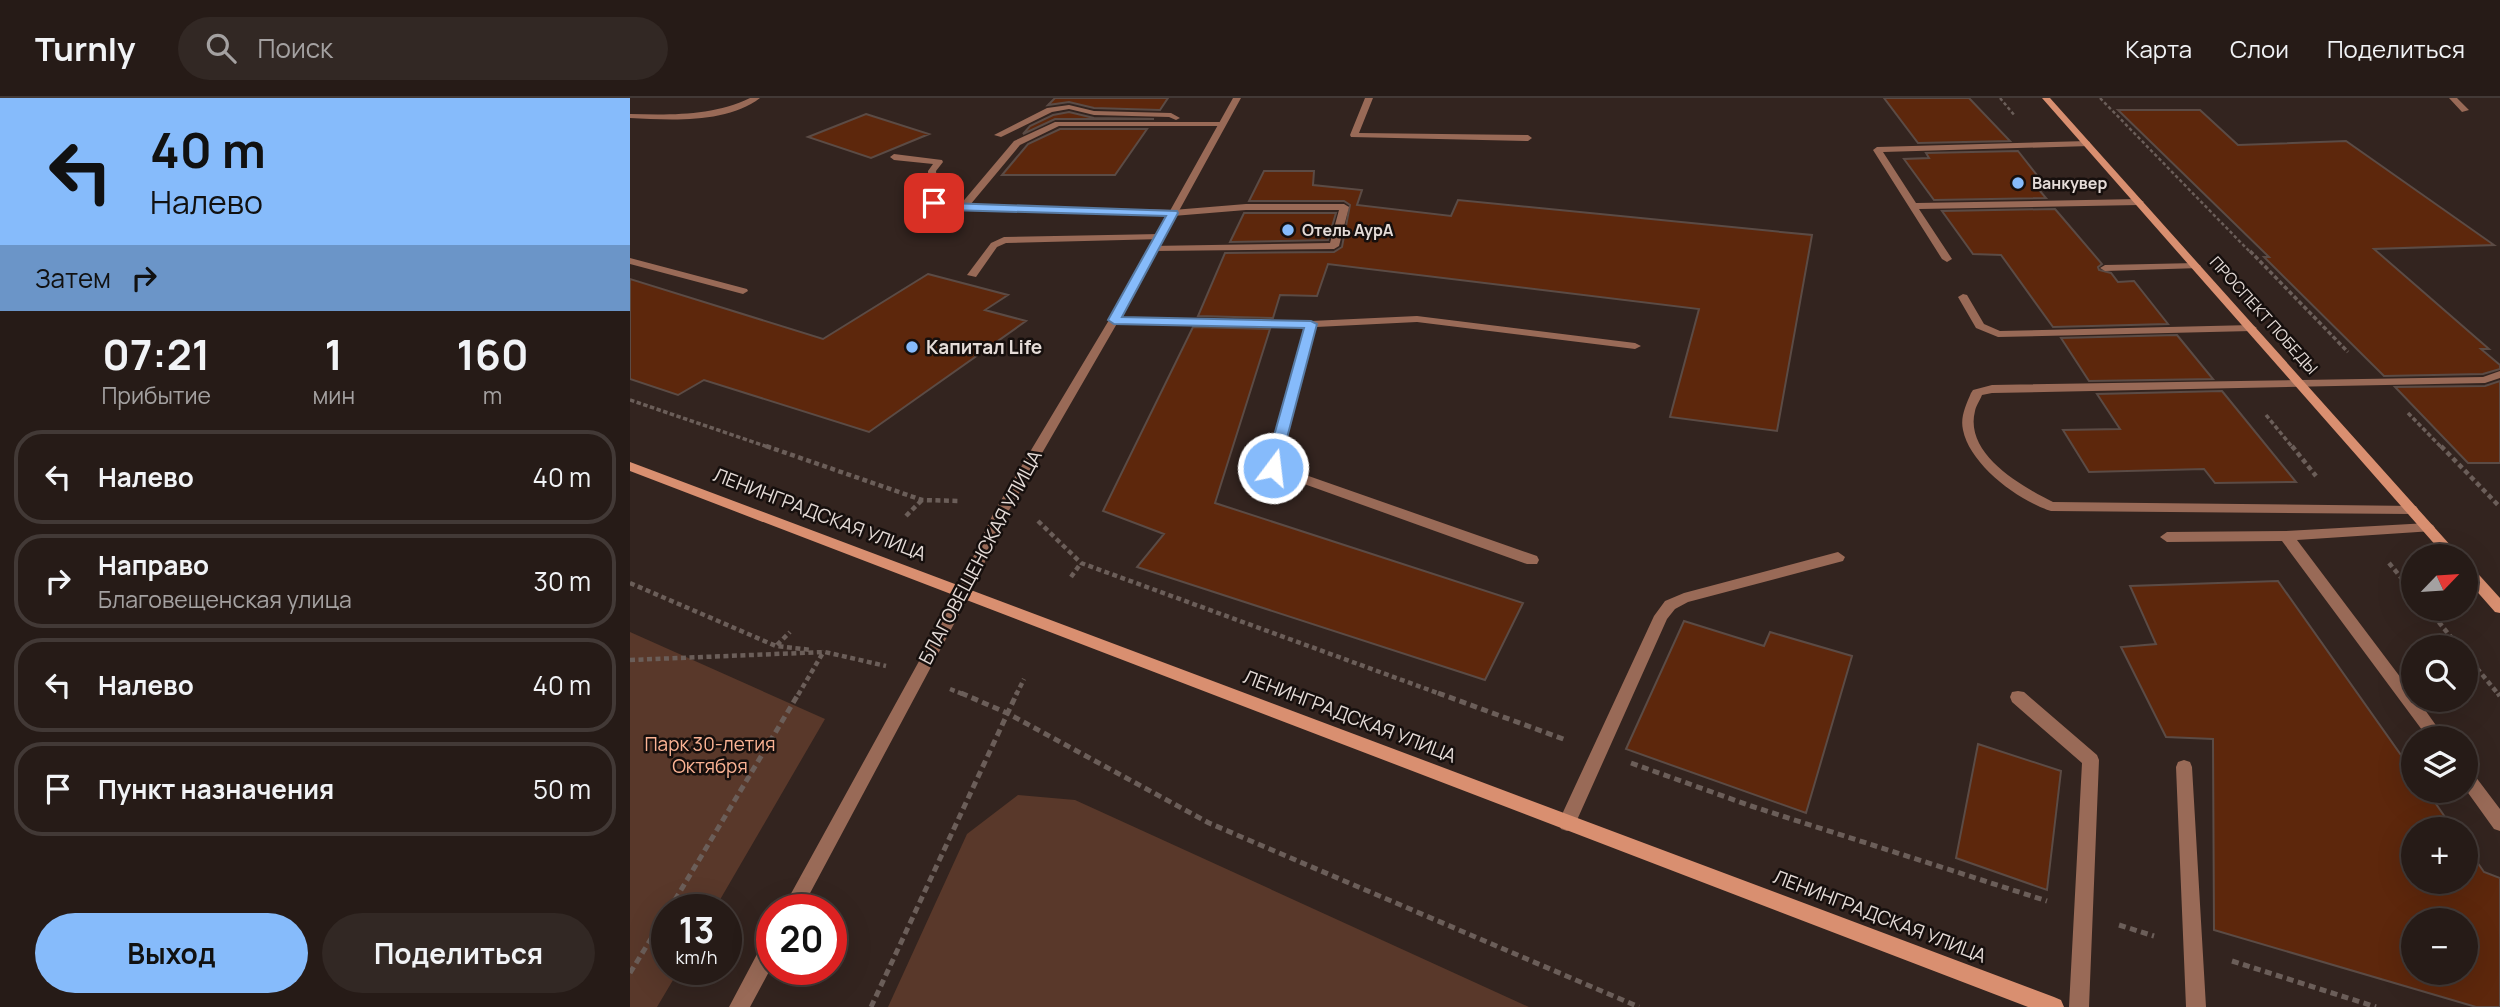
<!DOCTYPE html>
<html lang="ru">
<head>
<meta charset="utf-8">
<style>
  :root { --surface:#261b17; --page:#322824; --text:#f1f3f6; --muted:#a4a1a1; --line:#423936; --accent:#86bbfb }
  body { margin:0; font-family:Manrope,sans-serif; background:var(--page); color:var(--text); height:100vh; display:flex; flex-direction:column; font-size:26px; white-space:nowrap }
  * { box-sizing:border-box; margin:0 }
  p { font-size:23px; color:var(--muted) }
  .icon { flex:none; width:38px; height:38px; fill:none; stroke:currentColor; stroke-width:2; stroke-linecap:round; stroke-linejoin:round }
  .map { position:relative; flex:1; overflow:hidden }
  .panel { display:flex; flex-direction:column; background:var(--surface); width:630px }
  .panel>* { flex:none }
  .top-card { background:#86bbfb; color:#111; overflow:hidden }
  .needle { width:46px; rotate:65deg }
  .controls { position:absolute; left:1771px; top:446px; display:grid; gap:14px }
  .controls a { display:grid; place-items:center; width:77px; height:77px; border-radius:50%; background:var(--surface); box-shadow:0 7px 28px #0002,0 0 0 2px var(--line); font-size:35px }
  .speed { position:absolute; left:21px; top:796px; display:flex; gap:14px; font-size:35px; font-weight:700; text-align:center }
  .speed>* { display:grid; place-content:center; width:91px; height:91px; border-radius:50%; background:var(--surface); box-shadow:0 7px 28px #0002,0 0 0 2px var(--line); line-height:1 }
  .speed small { font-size:18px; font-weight:400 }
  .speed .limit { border:10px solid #d22; background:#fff; color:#111 }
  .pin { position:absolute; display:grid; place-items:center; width:60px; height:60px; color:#fff; margin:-30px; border-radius:14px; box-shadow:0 4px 10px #0006 }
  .me { position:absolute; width:77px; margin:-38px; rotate:15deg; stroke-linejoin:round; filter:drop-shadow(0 0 5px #0008) }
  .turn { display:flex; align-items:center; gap:24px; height:147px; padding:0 35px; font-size:32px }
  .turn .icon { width:91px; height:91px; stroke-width:2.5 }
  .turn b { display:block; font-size:49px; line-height:60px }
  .then { display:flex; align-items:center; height:66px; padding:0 35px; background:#0003; gap:14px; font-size:26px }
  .eta { display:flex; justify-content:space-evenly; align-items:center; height:119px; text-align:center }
  .eta b { font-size:42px; font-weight:700; line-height:49px }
  .primary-button { display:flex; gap:14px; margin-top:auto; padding:14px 35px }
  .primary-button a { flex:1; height:80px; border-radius:42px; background:var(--accent); color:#111; font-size:28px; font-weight:700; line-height:80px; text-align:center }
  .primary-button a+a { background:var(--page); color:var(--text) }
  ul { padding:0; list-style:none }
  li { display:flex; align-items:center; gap:21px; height:94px; margin:0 14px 10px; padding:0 21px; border:4px solid var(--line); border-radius:28px }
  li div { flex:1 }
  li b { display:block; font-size:26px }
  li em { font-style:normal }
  header { display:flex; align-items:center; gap:42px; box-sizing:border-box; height:98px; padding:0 35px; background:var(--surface); border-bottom:2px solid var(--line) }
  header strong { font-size:33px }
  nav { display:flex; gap:38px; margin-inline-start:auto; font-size:24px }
  .search { width:490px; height:63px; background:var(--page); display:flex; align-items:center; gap:18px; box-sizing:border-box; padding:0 24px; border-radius:38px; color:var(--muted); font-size:26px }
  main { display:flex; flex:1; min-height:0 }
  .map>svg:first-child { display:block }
  .green { fill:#59382a }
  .building { fill:#5d270c; stroke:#5b4b45; stroke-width:2; fill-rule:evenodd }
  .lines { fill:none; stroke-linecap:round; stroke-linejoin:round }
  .path-far3 { stroke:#6b5e59; stroke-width:2.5; stroke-dasharray:3.5 2.5; stroke-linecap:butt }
  .path-far2 { stroke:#6b5e59; stroke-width:3.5; stroke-dasharray:4.5 2.5; stroke-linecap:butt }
  .path-far1 { stroke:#6b5e59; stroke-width:4.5; stroke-dasharray:5 3.5; stroke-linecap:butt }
  .path { stroke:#6b5e59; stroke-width:5; stroke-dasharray:7 4.5; stroke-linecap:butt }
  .lane { fill:#996a57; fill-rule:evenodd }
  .street { fill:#996a57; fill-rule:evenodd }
  .secondary { fill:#d98f70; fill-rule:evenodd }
  .route { fill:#86bbfb; stroke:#577aa3; stroke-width:2 }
  .poi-dot { fill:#86bbfb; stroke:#160f0d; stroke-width:2.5 }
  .labels { text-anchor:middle; stroke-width:5; stroke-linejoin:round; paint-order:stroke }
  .far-poi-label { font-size:16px; font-weight:bold; fill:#e5dcd8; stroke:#160f0d; text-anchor:start }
  .far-street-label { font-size:16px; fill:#e5dcd8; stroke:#160f0d }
  .poi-label { font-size:19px; font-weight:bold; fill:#e5dcd8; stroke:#160f0d; text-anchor:start }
  .street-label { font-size:19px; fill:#e5dcd8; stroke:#160f0d }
  .park-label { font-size:19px; fill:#fbb394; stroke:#160f0d }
</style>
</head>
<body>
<header>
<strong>Turnly</strong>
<div class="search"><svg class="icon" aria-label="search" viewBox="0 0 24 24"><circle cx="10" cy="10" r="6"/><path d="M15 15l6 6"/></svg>Поиск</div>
<nav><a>Карта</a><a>Слои</a><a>Поделиться</a></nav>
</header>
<main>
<section class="panel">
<div class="top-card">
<div class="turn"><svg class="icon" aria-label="left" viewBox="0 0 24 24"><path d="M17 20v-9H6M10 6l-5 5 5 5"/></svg><div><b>40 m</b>Налево</div></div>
<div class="then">Затем<svg class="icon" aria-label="right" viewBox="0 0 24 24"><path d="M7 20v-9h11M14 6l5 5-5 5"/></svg></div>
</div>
<div class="eta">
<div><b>07:21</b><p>Прибытие</p></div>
<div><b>1</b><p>мин</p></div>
<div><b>160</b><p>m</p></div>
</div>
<ul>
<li><svg class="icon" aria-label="left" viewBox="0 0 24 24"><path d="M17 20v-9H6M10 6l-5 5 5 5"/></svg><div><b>Налево</b></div><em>40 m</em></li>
<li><svg class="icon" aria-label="right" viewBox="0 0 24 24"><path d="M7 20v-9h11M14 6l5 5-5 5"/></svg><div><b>Направо</b><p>Благовещенская улица</p></div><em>30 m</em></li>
<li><svg class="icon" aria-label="left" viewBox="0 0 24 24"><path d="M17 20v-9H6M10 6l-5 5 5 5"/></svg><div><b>Налево</b></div><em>40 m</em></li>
<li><svg class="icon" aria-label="arrive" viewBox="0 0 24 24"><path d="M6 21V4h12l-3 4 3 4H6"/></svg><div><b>Пункт назначения</b></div><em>50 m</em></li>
</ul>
<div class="primary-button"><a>Выход</a><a>Поделиться</a></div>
</section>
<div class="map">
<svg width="1870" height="909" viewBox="0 0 1870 909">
  <rect width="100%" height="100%" fill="#33241f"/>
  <path class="green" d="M 0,534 L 195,621 L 84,812 L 37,812 L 37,872 L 49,872 L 27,909 L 0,909 Z
    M 388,697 L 445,702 L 899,909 L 258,909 L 337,736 Z"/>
  <path class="building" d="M 425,0 L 538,0 L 530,12 L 464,10 L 439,4 L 418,7 Z
    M 1254,0 L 1339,0 L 1380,43 L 1288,45 Z
    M 1488,12 L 1570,12 L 1608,47 L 1716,43 L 1864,147 L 1744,151 L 1859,251 L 1851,251 L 1870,267 L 1870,271 L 1853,276 L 1754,278 L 1634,159 L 1639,159 Z
    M 439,14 L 464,20 L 524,21 L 425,21 L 393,36 L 400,28 L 423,17 Z
    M 236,16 L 299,36 L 241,60 L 178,39 Z
    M 430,31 L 517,31 L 485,77 L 372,77 L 398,46 Z
    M 1388,53 L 1414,86 L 1404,86 L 1416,100 L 1304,102 L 1274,61 L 1299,60 L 1296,55 Z
    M 634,73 L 684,73 L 683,87 L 732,92 L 727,107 L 821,118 L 828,102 L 1182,137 L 1147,333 L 1040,319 L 1069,211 L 698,166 L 687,198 L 650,197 L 643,220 L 568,218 L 595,155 L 704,154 L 712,149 L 720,107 L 714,103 L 619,103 Z
    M 1425,111 L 1472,166 L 1468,169 L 1469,172 L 1481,175 L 1488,184 L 1504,183 L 1538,226 L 1423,229 L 1371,157 L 1343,156 L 1312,113 Z
    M 614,115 L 706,115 L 698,142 L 600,144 Z
    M 298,176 L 378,197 L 355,212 L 396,223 L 239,334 L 74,282 L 48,297 L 0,281 L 0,181 L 193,241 Z
    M 563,229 L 640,231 L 585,405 L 893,505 L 855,582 L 507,469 L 534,436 L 473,413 Z
    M 1547,237 L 1583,281 L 1459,283 L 1431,240 Z
    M 1870,283 L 1870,365 L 1838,365 L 1765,289 L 1855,288 Z
    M 1592,293 L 1666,384 L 1585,385 L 1574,371 L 1459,374 L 1433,332 L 1490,331 L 1467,296 Z
    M 1648,483 L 1783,674 L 1783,693 L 1797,693 L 1824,732 L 1783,732 L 1783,784 L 1836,784 L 1836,748 L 1854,774 L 1870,780 L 1870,909 L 1846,909 L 1584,832 L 1583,641 L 1536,639 L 1491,549 L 1526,546 L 1500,488 ZM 1783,822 L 1836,822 L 1836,875 L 1783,875 Z
    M 1054,523 L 1134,548 L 1140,534 L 1222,558 L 1176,715 L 996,651 Z
    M 1348,646 L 1431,673 L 1417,792 L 1326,760 Z"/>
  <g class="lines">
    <path class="path-far3" d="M 1370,0 L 1385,18
      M 1470,0 L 1621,155"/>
    <path class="path-far2" d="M 1620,153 L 1718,254
      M 0,302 L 141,350
      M 1778,315 L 1812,350
      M 1636,317 L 1663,350"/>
    <path class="path-far1" d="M 136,348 L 292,402 L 329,403
      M 1662,348 L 1686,378
      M 1811,348 L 1870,409
      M 276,418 L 292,402
      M 408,423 L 451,465 L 813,597
      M 1759,465 L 1783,494
      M 441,479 L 451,465
      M 0,485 L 146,548 L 182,552
      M 1798,511 L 1830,550
      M 147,547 L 160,534
      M 1836,557 L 1869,597
      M 0,562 L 195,554 L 256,568
      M 320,591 L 335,597
      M 168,597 L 194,553
      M 386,597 L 394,581"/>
    <path class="path" d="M 331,595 L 377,615 L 579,725 L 1009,909
      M 808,595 L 936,642
      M 1868,595 L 1870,598
      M 1001,665 L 1121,708 L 1417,803
      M 39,812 L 169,595
      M 1489,827 L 1524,838
      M 1602,863 L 1746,909
      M 0,875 L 37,815
      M 241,909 L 387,595"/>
    <path class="lane" d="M 120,0 L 130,0 C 96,26 40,22 0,20 L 0,16 C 40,17 83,18 120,0 Z
      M 735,0 L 743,0 L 729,35 L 898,37 L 902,40 L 898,43 L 721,39 L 720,37 Z
      M 1819,0 L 1827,0 L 1839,12 L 1832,14 Z
      M 439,7 L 464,13 L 541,15 L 550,20 L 546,22 L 539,19 L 464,17 L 439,11 L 422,14 L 371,39 L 364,37 L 417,10 Z
      M 425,24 L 592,24 L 596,26 L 592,28 L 429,28 L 390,47 L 340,107 L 543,112 L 616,106 L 714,106 L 719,109 L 709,148 L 704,151 L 523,153 L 520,152 L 520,148 L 700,145 L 709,112 L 616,112 L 543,118 L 318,112 L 299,105 L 298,73 L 303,66 L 264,62 L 260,59 L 264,56 L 312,62 L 313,64 L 306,73 L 309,103 L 330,107 L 384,43 Z
      M 1457,43 L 1460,44 L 1460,48 L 1253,54 L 1286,105 L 1509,101 L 1514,104 L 1509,107 L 1289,111 L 1322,161 L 1317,164 L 1312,161 L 1243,52 L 1247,49 Z
      M 530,136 L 535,139 L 533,141 L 376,145 L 367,149 L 346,179 L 337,177 L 361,145 L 374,139 Z
      M 0,160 L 117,191 L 118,193 L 113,196 L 0,166 Z
      M 1566,165 L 1571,168 L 1570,170 L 1475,173 L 1470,170 L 1475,167 Z
      M 1333,196 L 1337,197 L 1354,226 L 1370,233 L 1622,227 L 1627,230 L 1622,233 L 1368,239 L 1346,230 L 1328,199 Z
      M 787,218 L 1005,245 L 1011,248 L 1005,251 L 787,224 L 686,229 L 650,368 L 907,458 L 909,462 L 907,466 L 897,466 L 638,373 L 637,370 L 675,229 L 484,225 L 479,222 L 484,219 L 681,223 Z
      M 1870,273 L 1870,280 L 1855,285 L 1362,295 L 1352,297 C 1350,302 1346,308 1345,313 C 1334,356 1391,388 1423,404 L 1786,408 L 1788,411 L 1781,416 L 1421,413 C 1389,403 1340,367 1333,332 C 1330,319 1336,307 1341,295 L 1343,292 L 1362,287 L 1853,279 Z
      M 1798,425 L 1803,427 L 1805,430 L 1803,433 L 1667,442 L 1783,596 L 1783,602 L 1788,602 L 1815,640 L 1798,640 L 1652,443 L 1537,444 L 1530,439 L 1537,434 L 1656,433 Z
      M 1208,454 L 1215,459 L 1213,463 L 1058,504 L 1045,511 L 1037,521 L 943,731 L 937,733 L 931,731 L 928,725 L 1024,518 L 1035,503 L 1054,495 Z
      M 1388,593 L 1394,594 L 1467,657 L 1469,662 L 1459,909 L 1439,909 L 1452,665 L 1382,604 L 1380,599 L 1382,594 Z
      M 1554,662 L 1560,664 L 1562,669 L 1576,909 L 1556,909 L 1546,669 L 1548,664 Z
      M 1836,672 L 1842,674 L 1870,711 L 1870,733 L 1864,731 L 1836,692 Z"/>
    <path class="street" d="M 603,0 L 611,0 L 489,222 L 378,414 L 340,496 L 171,812 L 152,812 L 326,496 L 364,414 L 479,222 Z
      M 142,839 L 142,868 L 120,909 L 99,909 L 135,841 Z"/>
    <path class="secondary" d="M 1412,0 L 1420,0 L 1830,458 L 1815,458 Z
      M 0,364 L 1424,899 L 1431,902 L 1434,909 L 1398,909 L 0,373 Z
      M 1836,467 L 1841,468 L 1870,500 L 1870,515 L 1865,514 L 1836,481 Z"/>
  </g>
  <path class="route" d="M 304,101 L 318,105 L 547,113 L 548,115 L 492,219 L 681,223 L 687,226 L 648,374 L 637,374 L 635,370 L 674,230 L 484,226 L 478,222 L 536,118 L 318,112 L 301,107 L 301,102 Z"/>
  <g class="poi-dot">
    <circle cx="1388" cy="85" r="7"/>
    <circle cx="658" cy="132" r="7"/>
    <circle cx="282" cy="249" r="7"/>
  </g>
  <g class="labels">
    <g class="far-poi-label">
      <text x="1402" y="91">Ванкувер</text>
      <text x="672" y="138">Отель АурА</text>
    </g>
    <g class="far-street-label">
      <text transform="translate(1634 217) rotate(48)" y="6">ПРОСПЕКТ ПОБЕДЫ</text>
    </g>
    <g class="poi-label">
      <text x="296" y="256">Капитал Life</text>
    </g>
    <g class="street-label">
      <text transform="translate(190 416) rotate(21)" y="7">ЛЕНИНГРАДСКАЯ УЛИЦА</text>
      <text transform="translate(350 459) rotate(-62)" y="7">БЛАГОВЕЩЕНСКАЯ УЛИЦА</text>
      <text transform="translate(720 618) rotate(21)" y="7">ЛЕНИНГРАДСКАЯ УЛИЦА</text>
      <text transform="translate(1250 818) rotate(21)" y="7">ЛЕНИНГРАДСКАЯ УЛИЦА</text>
    </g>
    <g class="park-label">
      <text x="80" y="653">Парк 30-летия<tspan x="80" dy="22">Октября</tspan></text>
    </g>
  </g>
</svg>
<div class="controls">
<a><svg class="needle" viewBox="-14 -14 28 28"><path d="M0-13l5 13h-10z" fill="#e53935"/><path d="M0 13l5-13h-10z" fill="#a4a1a1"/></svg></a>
<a><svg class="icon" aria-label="search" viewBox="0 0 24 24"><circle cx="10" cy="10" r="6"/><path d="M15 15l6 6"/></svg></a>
<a><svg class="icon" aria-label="layers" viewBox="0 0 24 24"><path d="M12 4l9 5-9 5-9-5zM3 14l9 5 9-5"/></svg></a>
<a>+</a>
<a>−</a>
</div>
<div class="speed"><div>13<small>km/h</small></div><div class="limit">20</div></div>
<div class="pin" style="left:304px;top:105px;background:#d93025"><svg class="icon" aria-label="arrive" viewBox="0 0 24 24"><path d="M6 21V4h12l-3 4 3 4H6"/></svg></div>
<svg class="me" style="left:643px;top:370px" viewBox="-20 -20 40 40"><circle r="17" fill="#86bbfb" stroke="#fff" stroke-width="3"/><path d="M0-11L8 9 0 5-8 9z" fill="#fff"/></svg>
</div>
</main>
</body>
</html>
